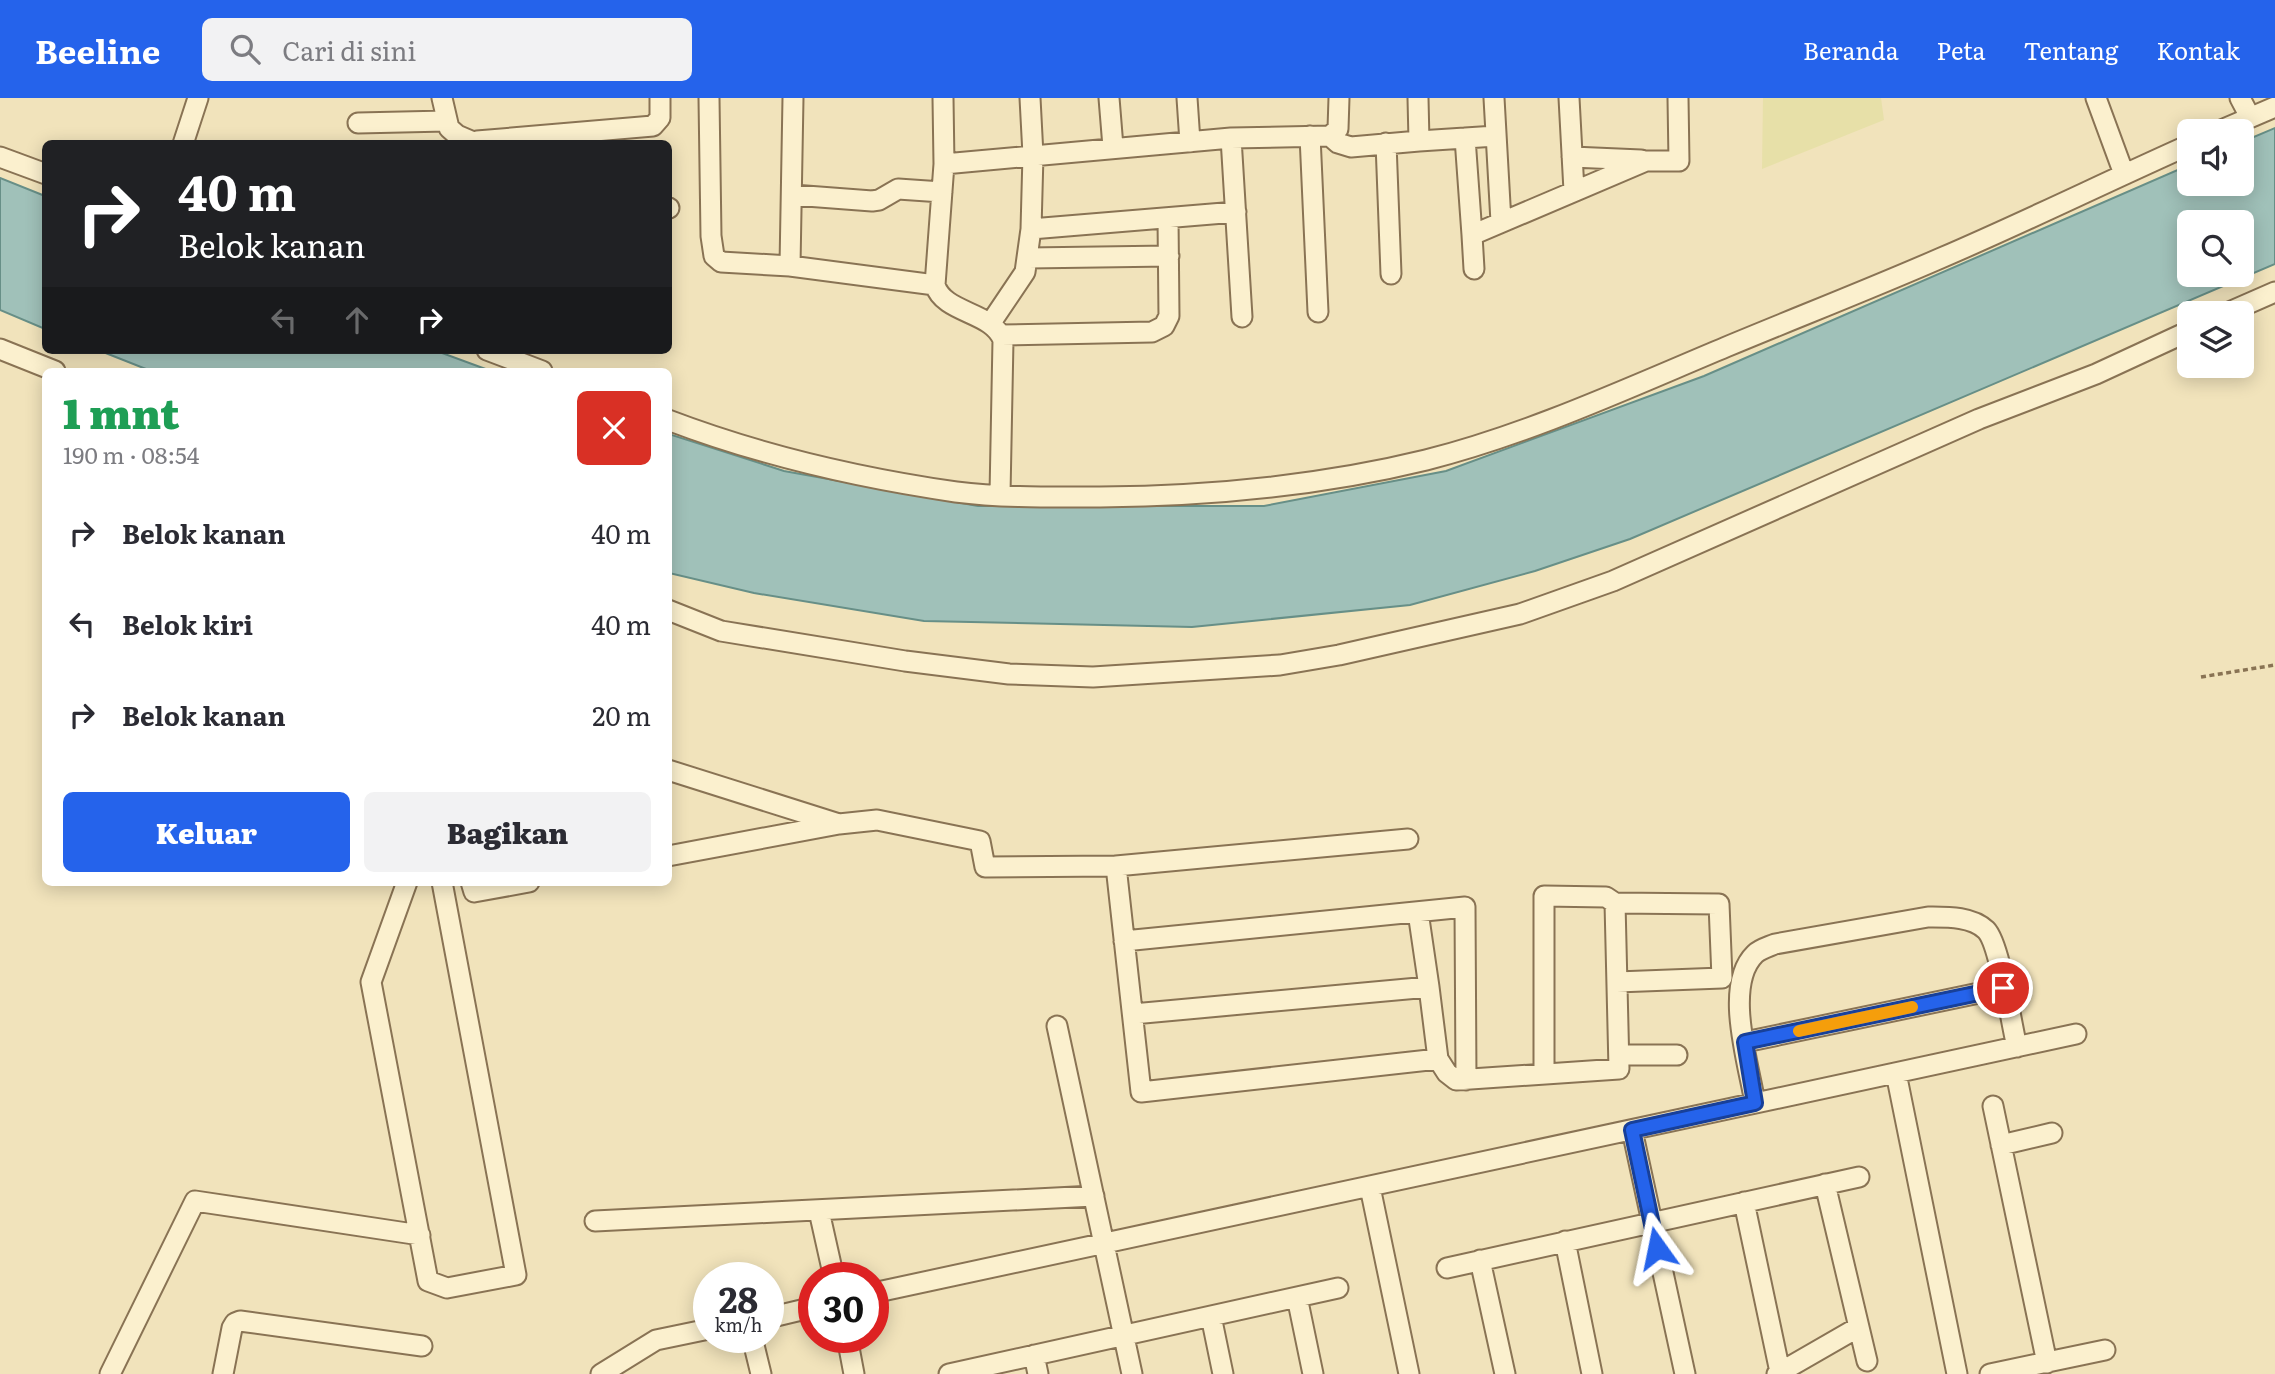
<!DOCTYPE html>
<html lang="id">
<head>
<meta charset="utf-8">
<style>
  :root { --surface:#fff; --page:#f2f2f3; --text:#2b2b33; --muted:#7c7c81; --accent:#2563eb }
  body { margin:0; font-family:Literata,serif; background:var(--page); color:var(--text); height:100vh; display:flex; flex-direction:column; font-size:26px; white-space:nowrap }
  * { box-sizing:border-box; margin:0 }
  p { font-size:23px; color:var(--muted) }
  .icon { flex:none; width:38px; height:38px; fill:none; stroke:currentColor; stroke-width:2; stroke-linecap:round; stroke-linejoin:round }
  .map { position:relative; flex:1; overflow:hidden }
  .side { position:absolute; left:42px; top:270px; width:630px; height:518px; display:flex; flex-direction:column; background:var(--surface); border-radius:10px; box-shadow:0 4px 18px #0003 }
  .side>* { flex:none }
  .top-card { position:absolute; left:42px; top:42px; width:630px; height:214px; border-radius:10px; box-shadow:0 4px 18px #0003; background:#202124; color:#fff; overflow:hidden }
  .buttons { position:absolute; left:2177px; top:21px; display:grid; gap:14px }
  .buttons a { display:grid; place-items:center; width:77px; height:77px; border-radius:10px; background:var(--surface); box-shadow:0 4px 18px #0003; font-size:35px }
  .speed { position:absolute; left:693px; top:1164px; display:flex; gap:14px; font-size:35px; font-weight:700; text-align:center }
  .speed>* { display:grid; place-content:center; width:91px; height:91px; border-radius:50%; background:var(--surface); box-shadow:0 4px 18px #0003; line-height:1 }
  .speed small { font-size:18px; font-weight:400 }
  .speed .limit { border:10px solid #d22; background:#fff; color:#111 }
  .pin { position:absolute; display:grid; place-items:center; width:60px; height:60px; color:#fff; margin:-30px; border:4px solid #fff; border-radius:50%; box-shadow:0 2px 7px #0007 }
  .me { position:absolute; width:77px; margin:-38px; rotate:348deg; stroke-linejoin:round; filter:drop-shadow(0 0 5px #0008) }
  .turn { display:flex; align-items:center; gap:24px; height:147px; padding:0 21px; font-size:32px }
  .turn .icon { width:91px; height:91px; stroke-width:2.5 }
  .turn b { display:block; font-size:49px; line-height:60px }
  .lanes { display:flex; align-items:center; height:66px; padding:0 21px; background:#0003; justify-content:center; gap:35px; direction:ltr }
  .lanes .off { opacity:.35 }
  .round { display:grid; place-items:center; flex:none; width:74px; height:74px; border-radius:10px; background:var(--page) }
  .overview { display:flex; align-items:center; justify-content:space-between; height:119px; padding:0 21px }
  h1 { font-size:42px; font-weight:800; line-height:52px; color:#1e9e55 }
  .primary-button { display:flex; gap:14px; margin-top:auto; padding:14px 21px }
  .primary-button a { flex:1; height:80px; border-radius:10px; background:var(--accent); color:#fff; font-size:28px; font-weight:800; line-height:80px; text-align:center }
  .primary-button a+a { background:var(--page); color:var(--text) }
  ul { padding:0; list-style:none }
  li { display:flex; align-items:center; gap:21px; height:91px; padding:0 21px }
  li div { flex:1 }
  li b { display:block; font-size:26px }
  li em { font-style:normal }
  header { display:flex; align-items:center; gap:42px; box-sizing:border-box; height:98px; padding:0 35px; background:var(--accent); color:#fff }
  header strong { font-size:33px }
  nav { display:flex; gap:38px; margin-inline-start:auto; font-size:24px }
  .search { width:490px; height:63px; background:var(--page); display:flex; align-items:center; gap:18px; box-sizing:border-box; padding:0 24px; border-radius:10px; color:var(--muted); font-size:26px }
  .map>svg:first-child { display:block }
  .farmland { fill:#e7e0a8 }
  .water { fill:#a0c1b9; stroke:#678f87; stroke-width:2; fill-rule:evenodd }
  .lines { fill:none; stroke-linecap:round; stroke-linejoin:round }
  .minor-casing { stroke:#897354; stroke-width:23 }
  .path { stroke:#897354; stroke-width:3.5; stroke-dasharray:5 3.5; stroke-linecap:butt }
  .minor { stroke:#fbf0ce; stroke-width:19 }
  .route-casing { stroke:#184099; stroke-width:18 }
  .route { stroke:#2563eb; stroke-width:12 }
  .slow { stroke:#f59e0b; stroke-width:12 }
</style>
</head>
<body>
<header>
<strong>Beeline</strong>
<div class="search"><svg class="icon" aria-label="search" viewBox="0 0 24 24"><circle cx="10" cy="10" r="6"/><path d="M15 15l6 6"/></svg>Cari di sini</div>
<nav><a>Beranda</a><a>Peta</a><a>Tentang</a><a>Kontak</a></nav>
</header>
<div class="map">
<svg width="2275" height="1276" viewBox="0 0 2275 1276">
  <rect width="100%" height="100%" fill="#f1e3bb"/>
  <path class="farmland" d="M 1763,0 L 1881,0 L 1884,22 L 1762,71 Z"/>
  <path class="water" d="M 2275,30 L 2275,166 L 1630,441 L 1535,473 L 1410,507 L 1192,529 L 924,523 L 754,495 L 669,475 L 669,336 L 784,373 L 978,408 L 1264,408 L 1446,373 L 1704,278 L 2189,67 L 2189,86 L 2242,86 L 2242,44 ZM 2189,124 L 2242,124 L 2242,177 L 2189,177 Z
    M 0,80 L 45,98 L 45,231 L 0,212 Z
    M 98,252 L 434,252 L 491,273 L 151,273 Z"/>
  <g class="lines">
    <g class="minor-casing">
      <path id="minor" d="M 442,0 L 449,30 L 457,37 L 478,46
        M 709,0 L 711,138 L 714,158 L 721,164 L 790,168 L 935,187
        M 943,0 L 944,66 L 935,187 C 944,216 992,213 1003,242 L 1000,396
        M 1030,0 L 1033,57 L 1031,131
        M 1109,0 L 1113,49
        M 1187,0 L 1190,44
        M 1494,0 L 1501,124
        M 1569,0 L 1574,93
        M 2096,0 L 2124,76
        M 2240,0 L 2250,19
        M 358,25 L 446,23
        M 2219,33 L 2275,9
        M 1310,38 L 1318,214
        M 1330,38 L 1338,31 L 1339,0
        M 1231,40 L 1242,219
        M 1465,40 L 1472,137
        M 477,43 L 653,28 L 660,20 L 660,0
        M 1419,43 L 1496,38
        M 1386,45 L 1391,176
        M 183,46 L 198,0
        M 0,59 L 46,76
        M 1572,59 L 1641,62
        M 944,66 L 1231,40 L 1330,38 L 1338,45 L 1351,49 L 1419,43 L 1418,0
        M 793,97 L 872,103 L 879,102 L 898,91 L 942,94
        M 668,110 L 669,110
        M 1028,160 L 1169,158
        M 790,168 L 793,0
        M 1474,171 L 1472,137 L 1646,63 L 1679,63 L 1678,0
        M 2227,215 L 2275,194
        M 990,226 L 1025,174 L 1031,131 L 1236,114
        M 1001,237 L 1152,234 L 1164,228 L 1169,218 L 1168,120
        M 0,251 L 55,273
        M 487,252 L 542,273
        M 668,322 C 760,357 859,380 956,394 C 1003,400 1053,399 1100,399 C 1210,398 1320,388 1426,362 C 1529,336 1628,290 1726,249 C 1798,219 1870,191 1941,160 C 2025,124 2106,84 2189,47
        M 668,512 L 721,533 L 905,563 L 1009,576 L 1093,579 L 1280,567 L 1339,557 L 1520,516 L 1613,483 L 1979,321 L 2096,276 L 2189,233
        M 668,672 L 839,726 L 668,758
        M 839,726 L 877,722 L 980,743 L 985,769 L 1116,768 L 1408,741
        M 1116,768 L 1141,994 L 1438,961 L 1447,975 L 1456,982 L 1619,971 L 1615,805 L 1606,799 L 1544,798 L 1544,976
        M 407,784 L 371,884 L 428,1183 L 447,1190 L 516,1177 L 442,784
        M 471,784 L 474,794 L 529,784
        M 1615,805 L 1719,806 L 1722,880 L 1617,884
        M 1418,814 L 1429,889
        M 1124,843 L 1465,809 L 1466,982
        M 1133,916 L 1429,889 L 1438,961
        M 1057,928 L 1132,1276
        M 1745,944 L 2003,890
        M 1619,957 L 1677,957
        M 1896,975 L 1957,1276
        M 1755,1005 C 1749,967 1723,887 1755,856 C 1760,851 1768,849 1775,846 L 1928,819 C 1946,819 1972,818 1986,832 C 2000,846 2011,925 2017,949
        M 1993,1008 L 2047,1265
        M 1632,1032 L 1685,1276
        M 2001,1047 L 2052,1035
        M 1825,1086 L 1867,1263
        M 1370,1089 L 1409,1276
        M 1744,1104 L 1780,1274
        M 819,1113 L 834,1180
        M 595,1123 L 1094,1098
        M 1565,1143 L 1592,1276
        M 1480,1162 L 1505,1276
        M 1447,1170 L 1859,1079
        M 873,1195 L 2076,936
        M 1297,1199 L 1313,1276
        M 1211,1218 L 1223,1276
        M 768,1220 L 814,1209
        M 752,1239 L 761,1276
        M 847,1239 L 854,1276
        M 1034,1257 L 1038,1276
        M 110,1276 L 195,1103 L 420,1137
        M 223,1276 L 232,1230 L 235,1225 L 240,1223 L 422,1248
        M 601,1276 L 656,1242 L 709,1231
        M 949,1276 L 1338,1190
        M 1777,1276 L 1857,1230
        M 1990,1276 L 2105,1252"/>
    </g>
    <path class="path" d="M 2201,579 L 2275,567"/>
    <use href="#minor" class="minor"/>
  </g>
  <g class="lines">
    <g class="route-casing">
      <path id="route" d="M 1657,1150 L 1632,1032 L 1755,1005 L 1745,944 L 2003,890"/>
    </g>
    <use href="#route" class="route"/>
    <path class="slow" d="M 1799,933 L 1912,909"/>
  </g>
</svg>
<div class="buttons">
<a><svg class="icon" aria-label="sound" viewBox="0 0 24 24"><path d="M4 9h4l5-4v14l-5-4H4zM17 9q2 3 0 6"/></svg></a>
<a><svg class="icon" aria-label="search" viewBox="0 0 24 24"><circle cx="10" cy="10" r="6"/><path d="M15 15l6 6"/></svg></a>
<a><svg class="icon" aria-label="layers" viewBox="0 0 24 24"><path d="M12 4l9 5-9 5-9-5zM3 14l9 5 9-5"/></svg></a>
</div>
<div class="speed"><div>28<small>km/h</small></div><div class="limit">30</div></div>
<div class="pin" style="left:2003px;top:890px;background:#d93025"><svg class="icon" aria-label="arrive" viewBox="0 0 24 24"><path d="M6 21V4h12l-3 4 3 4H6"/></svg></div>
<svg class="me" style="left:1657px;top:1150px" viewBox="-20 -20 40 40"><path d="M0-17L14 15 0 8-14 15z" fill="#2563eb" stroke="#fff" stroke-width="4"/></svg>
<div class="top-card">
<div class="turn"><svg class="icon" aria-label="right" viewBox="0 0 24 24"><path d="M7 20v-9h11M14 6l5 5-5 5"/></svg><div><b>40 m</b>Belok kanan</div></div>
<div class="lanes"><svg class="icon off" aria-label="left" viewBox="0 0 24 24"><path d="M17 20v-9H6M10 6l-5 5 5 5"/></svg><svg class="icon off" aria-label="ahead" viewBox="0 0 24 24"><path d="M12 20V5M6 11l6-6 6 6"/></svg><svg class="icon" aria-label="right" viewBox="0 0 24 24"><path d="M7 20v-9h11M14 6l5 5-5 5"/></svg></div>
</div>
<section class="side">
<div class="overview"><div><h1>1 mnt</h1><p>190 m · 08:54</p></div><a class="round" style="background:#d93025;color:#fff"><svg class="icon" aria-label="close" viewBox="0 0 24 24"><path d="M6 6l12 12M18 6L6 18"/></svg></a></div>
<ul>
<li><svg class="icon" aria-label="right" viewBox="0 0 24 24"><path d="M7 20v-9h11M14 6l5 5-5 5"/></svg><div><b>Belok kanan</b></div><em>40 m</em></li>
<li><svg class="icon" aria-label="left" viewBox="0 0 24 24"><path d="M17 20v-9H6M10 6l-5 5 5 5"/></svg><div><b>Belok kiri</b></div><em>40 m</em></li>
<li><svg class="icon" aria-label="right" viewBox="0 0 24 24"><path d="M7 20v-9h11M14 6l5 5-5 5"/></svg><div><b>Belok kanan</b></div><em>20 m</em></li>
</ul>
<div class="primary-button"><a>Keluar</a><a>Bagikan</a></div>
</section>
</div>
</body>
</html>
